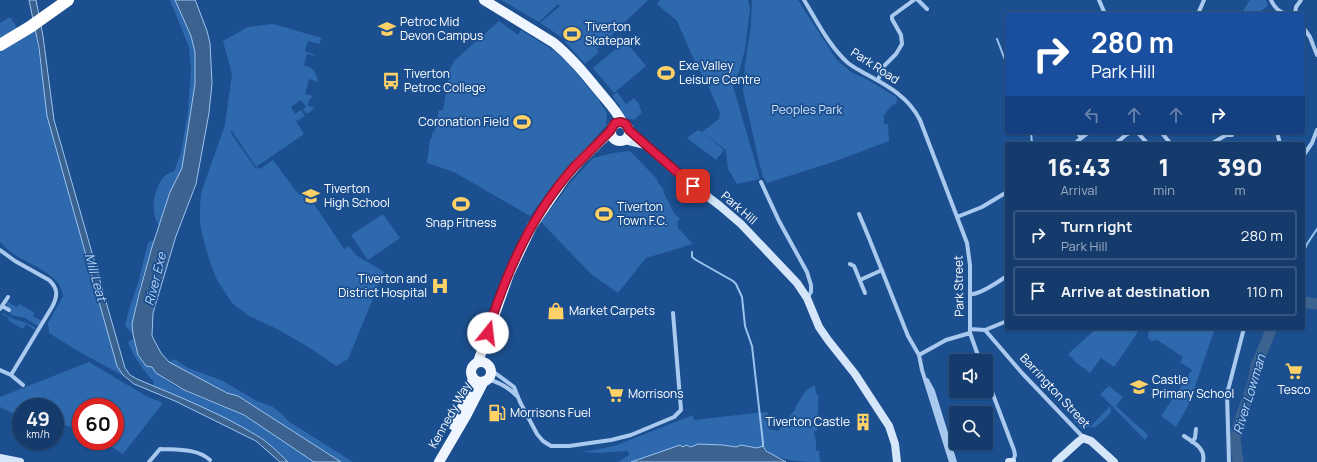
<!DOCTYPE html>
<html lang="en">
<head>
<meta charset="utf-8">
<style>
  :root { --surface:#143b6b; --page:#1d4271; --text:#f1f3f6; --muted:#9dadc1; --line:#33557e }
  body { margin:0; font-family:Manrope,sans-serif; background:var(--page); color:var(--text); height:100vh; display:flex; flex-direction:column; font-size:15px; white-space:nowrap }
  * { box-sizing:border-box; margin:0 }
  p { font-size:13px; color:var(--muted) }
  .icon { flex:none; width:22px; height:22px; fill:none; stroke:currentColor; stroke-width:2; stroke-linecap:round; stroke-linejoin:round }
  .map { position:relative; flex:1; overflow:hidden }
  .sheet { position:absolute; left:1005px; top:142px; width:300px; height:188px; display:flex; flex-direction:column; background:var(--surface); border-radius:4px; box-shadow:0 1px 3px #0004,0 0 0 1px var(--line) }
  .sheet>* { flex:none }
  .guide { position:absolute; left:1005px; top:12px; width:300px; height:122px; border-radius:4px; box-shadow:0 1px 3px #0004,0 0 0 1px var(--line); background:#1a4fa0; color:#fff; overflow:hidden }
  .buttons { position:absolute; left:949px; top:354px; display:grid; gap:8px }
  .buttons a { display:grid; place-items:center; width:44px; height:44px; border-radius:4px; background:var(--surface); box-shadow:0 1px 3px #0004,0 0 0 1px var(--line); font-size:20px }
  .speed { position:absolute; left:12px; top:398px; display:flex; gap:8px; font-size:20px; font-weight:700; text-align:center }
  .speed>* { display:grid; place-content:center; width:52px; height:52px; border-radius:50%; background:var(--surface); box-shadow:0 1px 3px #0004,0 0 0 1px var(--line); line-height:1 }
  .speed small { font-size:10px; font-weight:400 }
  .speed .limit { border:6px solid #d22; background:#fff; color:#111 }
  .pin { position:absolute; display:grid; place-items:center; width:34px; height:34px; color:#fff; margin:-17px; border-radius:8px; box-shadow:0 2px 6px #0006 }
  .me { position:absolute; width:44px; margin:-22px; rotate:16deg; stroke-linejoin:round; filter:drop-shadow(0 0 3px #0008) }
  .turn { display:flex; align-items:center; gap:14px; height:84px; padding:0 20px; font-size:18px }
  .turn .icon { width:52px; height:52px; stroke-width:2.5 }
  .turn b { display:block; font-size:28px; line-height:34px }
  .lanes { display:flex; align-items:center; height:38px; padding:0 20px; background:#0003; justify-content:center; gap:20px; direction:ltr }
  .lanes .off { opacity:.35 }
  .eta { display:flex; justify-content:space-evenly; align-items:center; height:68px; text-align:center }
  .eta b { font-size:24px; font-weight:800; line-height:28px }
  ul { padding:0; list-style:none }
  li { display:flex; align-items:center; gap:12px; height:50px; margin:0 8px 6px; padding:0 12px; border:2px solid var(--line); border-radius:4px }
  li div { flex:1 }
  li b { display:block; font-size:15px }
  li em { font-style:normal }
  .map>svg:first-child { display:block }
  .green { fill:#2e69ad }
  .water { fill:#3c6290; stroke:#9cc4f0 }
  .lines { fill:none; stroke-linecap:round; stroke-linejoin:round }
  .stream { stroke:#9cc4f0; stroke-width:2 }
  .river { stroke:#3c6290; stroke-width:11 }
  .street { stroke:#a9c9ee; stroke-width:4 }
  .secondary { stroke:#d6e6fa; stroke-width:8 }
  .primary { stroke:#f0f6ff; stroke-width:10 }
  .highway { stroke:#fff; stroke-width:12 }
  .route-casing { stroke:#92132f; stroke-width:10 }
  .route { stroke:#e11d48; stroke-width:7 }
  .labels { text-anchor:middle; stroke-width:3.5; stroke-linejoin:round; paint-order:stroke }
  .poi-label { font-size:12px; fill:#fff; stroke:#1b4f8f; text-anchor:start }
  .street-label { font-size:12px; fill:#fff; stroke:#1b4f8f }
  .park-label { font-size:12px; fill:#cfe3fa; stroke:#1b4f8f }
  .water-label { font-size:13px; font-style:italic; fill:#b5d3f5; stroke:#1b4f8f }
</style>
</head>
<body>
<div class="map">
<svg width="1317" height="462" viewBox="0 0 1317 462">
  <rect width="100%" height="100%" fill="#1b4f8f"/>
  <path class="green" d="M 170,0 L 175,0 L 191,36 L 195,52 L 195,84 L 182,168 L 170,192 L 159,226 C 150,213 153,186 166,175 C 168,173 172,172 174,171 L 181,153 L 188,112 L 191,70 L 189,47 Z
    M 501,0 L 648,0 L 597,49 L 599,52 L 585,64 L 560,36 L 540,23 L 560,6 L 558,4 L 539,22 Z
    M 660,0 L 748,0 L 750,9 L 745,49 L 740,69 L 733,86 L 760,179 L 737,184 L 728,169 L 726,150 L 703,133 L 724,150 L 716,160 L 687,138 L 698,130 L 702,132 L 719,119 L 720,113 L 706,81 L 695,62 L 677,21 L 657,4 Z
    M 752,0 L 798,0 L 836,59 L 851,72 L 868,80 L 896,97 L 897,99 L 896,104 L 892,105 L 884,115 L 884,124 L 888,124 L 889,141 L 833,162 L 767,183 L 763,177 L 760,166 L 743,91 L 745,64 L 751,25 Z
    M 1250,0 L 1266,0 L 1268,6 L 1257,14 L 1241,14 Z
    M 10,17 L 18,29 L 0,40 L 0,23 Z
    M 499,21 L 518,35 L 521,30 L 556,52 L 567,62 L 598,99 L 607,113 L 606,126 L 558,179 L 530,216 L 454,172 L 427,163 L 430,140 L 432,138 L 432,133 L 434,132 L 439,110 L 443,110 L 450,69 L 454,61 Z
    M 273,24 L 322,38 L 319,44 L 308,41 L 305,51 L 315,55 L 315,56 L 307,54 L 304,65 C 314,69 316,71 318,82 L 309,79 L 305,94 L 313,96 L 309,100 L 308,106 L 315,108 L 307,114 L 303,109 L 306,107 L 301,100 L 291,107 L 295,114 L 301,110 L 305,116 L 297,121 L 295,120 L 304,134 L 256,167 L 232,131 L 230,132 L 256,169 L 258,167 L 260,169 L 273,160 L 296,191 L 310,198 L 344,249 L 349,246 L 356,255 L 384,272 L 348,359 L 336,366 L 310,348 L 279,330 L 249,316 L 232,303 L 217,280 L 210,262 L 203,238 L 200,223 L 200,207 L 201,193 L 225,125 L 232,74 L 223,41 L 248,27 Z
    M 35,30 L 43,81 L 47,116 L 114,355 L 117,366 L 122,375 L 76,350 L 49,333 L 48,323 L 63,296 C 62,274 27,264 12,253 C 8,250 4,246 0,242 L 0,52 Z
    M 625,41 L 646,66 L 614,93 L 593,68 Z
    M 617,92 L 626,104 L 634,98 L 640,105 L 639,106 L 642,112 L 636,118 L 637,119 C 627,121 624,117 619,109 L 620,106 L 612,96 Z
    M 630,151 L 658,180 L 657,181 L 664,190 L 663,191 L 674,213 L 680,219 L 677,222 L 678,228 L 693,244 L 646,258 L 618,293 L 592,275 L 541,222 L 570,183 L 593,158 L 613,153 Z
    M 383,214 L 400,238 L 368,260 L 351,235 Z
    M 151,241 L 154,242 C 146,266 132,309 133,334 L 125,326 L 128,313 L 138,283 L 148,243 Z
    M 7,302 L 17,307 L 19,304 L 35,313 L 33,316 L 42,321 L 38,326 L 25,318 L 12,315 L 8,312 L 10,309 L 7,306 Z
    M 3,313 L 13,319 L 24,322 L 36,328 L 35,330 L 26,324 L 23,329 L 8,320 L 9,318 L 2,314 Z
    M 1097,328 L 1139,328 L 1137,331 L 1138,332 L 1114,367 L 1101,358 L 1090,373 L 1078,364 L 1068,354 Z
    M 1149,328 L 1215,328 L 1189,404 L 1176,427 L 1161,416 L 1192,370 L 1180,362 L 1183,357 L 1157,340 L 1151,341 L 1148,338 Z
    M 134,338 L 138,355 L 146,366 L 152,367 C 169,392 219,402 244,416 C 268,429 291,446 314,462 L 288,462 L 271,446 L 257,435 L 217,415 L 158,388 L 153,385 L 154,382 C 143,370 134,358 128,342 Z
    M 174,359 L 188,368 L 223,381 L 257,401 L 273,407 L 283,415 L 288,421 L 353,462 L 341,462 L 238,396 L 227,393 L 169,362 Z
    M 89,362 L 146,396 L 163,403 L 123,454 L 102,441 L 115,441 L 115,407 L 81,407 L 81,431 L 55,421 L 55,407 L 21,407 L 21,417 L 0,407 L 0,397 Z
    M 813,386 L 815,386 L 816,393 L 819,397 L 818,399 L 818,416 L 816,420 L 811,420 L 812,426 L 817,426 L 817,431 L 814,431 L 815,439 L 816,439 L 816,451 L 819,451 L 820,461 L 822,462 C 802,462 775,462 763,446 L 757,448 L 741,445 L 736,447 L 723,445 L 698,444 L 691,447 L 683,447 L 680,445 L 631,462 L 618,462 L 629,455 L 628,451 L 597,453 L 583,452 L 614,446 L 693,415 L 694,420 L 755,413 L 768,412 L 767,422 L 769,429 L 777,431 L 780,429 C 785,421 793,414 797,405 C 802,397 804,390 813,386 Z
    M 1109,386 L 1123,397 L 1116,406 L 1148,435 L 1145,440 L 1100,394 Z
    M 1110,406 L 1111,412 L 1104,420 L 1095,427 L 1087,427 L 1083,430 L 1073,420 L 1078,413 L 1091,426 Z"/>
  <path class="water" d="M 29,0 L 36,0 L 43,36 L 54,120 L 125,368 L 130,375 L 137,379 C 177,396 218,412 256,435 C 268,442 278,452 288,462 L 280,462 L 256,441 L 175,401 L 134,384 L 123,375 L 117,366 L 47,116 L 39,48 Z
    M 175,0 L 195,0 L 196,2 L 207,31 L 210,43 L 212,83 L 209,113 L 196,184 L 176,236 L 153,313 L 152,336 L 161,353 L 169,362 L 227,393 L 238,396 L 341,462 L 314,462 L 244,415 L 184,390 L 156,373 L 152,367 L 146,366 L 138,355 L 133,334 L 132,324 L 139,294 L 152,247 L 170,192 L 182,168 L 195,84 L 195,52 L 191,36 Z
    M 698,444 L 723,445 L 736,447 L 741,445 L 757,448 L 763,446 L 766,451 L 786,462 L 631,462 L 680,445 L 683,447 L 686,445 L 691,447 Z"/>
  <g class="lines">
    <path class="stream" d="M 997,39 L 1007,65
      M 1031,132 L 1032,144
      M 692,252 L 692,257 L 696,260 L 733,281 L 736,284 L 742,297 L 745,326 L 752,346 L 763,443 L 763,446
      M 1303,254 L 1307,244 L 1317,229
      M 931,390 L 940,420"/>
    <path class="river" d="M 1303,302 L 1317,304
      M 1238,462 L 1235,439 L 1237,428 L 1253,383 L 1256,366 L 1272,328"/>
    <path class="street" d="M 804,0 C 817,21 829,46 848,63 C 853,67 859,70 864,73 C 886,85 908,96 920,120 L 967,243 L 970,265 L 970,333 L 980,361
      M 918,0 L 927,9
      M 1099,0 L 1105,14
      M 1271,0 C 1274,7 1279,12 1286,14
      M 1198,14 L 1204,0
      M 1295,14 L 1296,7 L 1301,0
      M 1303,27 L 1310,37 L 1317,55
      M 878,80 L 884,66 L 896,54 L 902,44 L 901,35 L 892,19 L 892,16 L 914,0
      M 1077,132 L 1081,138
      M 1137,132 L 1148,144
      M 1161,132 L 1171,144
      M 1277,132 L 1280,144
      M 1074,144 L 1089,132
      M 1115,144 L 1127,134 L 1133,132
      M 1211,144 L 1226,135 L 1232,135
      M 1303,156 L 1312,143 L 1317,130
      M 761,182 L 779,221 L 807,272 L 811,285 L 811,292 L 807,298
      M 859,214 L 869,238 L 908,336 L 919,355 L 922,370 L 951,462
      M 957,217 L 982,207 L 1007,192
      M 0,250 L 15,261 L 49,280 C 58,288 58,296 52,307 L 11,375
      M 850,264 L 854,266 L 865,293
      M 860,280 L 882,270
      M 971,294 C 980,295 999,281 1007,276
      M 2,306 L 9,310
      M 0,309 L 8,297
      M 970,329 L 985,330 L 1007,321
      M 985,330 L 1022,373 L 1081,435 L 1083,438
      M 919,355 L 946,340 L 970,333
      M 0,370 L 11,375 L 23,385
      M 491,370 L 514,387 L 520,402 L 537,434 L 543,441 L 551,446 L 569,446 L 611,440 L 631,435 L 674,417 L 681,410 L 673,313
      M 986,376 L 1014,450 L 1015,455 L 1013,462
      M 487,379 C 499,382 509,388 517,396
      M 927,380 L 933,391 L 955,462
      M 1184,436 C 1194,443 1206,448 1203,462
      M 1192,442 L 1195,438 L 1196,429
      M 149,462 L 160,449 C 176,450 197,448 210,460
      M 1229,462 L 1227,394 L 1244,328"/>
    <path class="secondary" d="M 629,130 L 678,174 L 720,206 L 741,224 L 797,283 L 807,298 L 819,327 L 828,340 L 855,374 L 889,426 L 895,444 L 897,462
      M 625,140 L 645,145
      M 0,458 L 20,462
      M 1009,462 L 1012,462
      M 1056,462 L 1078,442 L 1083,438 L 1091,441 L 1114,462"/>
    <path class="primary" d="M 484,0 L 554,43 C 571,57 584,73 598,90 C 607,101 616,110 622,122
      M611 132a9 9 0 1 1 18 0a9 9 0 1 1-18 0Z
      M 478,362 L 509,274 L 532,226 L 565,178 L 581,160 L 611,131
      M471 372a10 10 0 1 1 20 0a10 10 0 1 1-20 0Z
      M 453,425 L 470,392 L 473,377
      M 439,462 L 466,416 L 484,381"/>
    <path class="highway" d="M 0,45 L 30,27 L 68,0"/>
  </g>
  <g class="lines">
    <g class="route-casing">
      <path id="route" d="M 488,333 C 491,319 496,306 501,293 C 518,247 541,204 574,167 C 586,155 598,143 610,131 L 615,123 L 621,122 L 626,124 L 629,130 L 646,145 L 693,186"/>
    </g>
    <use href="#route" class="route"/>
  </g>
  <defs>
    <g id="school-bare" transform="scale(1.38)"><path d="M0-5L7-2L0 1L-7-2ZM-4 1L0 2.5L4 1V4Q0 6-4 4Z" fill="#ffd166" stroke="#1b4f8f" stroke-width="2.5" paint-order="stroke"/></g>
    <g id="stadium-bare" transform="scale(1.38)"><path d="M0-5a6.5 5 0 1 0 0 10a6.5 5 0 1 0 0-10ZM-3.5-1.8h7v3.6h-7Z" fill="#ffd166" stroke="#1b4f8f" stroke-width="2.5" paint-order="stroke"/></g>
    <g id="bus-bare" transform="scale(1.38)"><path d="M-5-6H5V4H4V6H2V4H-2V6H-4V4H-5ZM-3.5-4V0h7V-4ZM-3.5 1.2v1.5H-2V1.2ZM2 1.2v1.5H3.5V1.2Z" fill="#ffd166" stroke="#1b4f8f" stroke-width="2.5" paint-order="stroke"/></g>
    <g id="hospital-bare" transform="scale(1.38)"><path d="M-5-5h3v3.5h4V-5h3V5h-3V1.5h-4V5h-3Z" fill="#ffd166" stroke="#1b4f8f" stroke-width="2.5" paint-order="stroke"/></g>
    <g id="shop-bare" transform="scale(1.38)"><path d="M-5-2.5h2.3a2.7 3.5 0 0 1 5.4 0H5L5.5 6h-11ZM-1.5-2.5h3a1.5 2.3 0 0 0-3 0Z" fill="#ffd166" stroke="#1b4f8f" stroke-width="2.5" paint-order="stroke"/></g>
    <g id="supermarket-bare" transform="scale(1.38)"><path d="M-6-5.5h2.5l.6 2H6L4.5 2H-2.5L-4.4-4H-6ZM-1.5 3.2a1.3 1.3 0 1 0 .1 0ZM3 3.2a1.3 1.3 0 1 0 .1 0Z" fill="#ffd166" stroke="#1b4f8f" stroke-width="2.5" paint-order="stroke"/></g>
    <g id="fuel-bare" transform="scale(1.38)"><path d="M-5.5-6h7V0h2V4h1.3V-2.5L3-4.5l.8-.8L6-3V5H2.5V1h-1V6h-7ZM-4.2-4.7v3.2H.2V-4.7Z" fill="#ffd166" stroke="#1b4f8f" stroke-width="2.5" paint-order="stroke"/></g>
    <g id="building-bare" transform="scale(1.38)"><path d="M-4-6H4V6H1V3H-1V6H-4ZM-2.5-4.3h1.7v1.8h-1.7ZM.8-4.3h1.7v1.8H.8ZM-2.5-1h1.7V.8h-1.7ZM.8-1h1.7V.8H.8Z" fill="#ffd166" stroke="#1b4f8f" stroke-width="2.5" paint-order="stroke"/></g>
  </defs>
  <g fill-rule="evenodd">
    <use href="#school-bare" x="387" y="29"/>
    <use href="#stadium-bare" x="572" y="34"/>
    <use href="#stadium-bare" x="666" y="73"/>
    <use href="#bus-bare" x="391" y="81"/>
    <use href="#stadium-bare" x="522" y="122"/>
    <use href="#school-bare" x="311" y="196"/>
    <use href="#stadium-bare" x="461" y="204"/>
    <use href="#stadium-bare" x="604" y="214"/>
    <use href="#hospital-bare" x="440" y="286"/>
    <use href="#shop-bare" x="556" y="311"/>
    <use href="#supermarket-bare" x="1294" y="371"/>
    <use href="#school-bare" x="1139" y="387"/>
    <use href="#supermarket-bare" x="615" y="394"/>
    <use href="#fuel-bare" x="497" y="413"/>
    <use href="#building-bare" x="863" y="422"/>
  </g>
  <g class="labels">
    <g class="poi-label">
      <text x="400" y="26">Petroc Mid<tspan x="400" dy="14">Devon Campus</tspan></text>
      <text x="585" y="31">Tiverton<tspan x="585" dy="14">Skatepark</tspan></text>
      <text x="679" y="70">Exe Valley<tspan x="679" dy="14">Leisure Centre</tspan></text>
      <text x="404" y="78">Tiverton<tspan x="404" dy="14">Petroc College</tspan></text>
      <text x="509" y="126" text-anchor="end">Coronation Field</text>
      <text x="324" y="193">Tiverton<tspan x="324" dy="14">High School</tspan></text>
      <text x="617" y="211">Tiverton<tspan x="617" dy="14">Town F.C.</tspan></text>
      <text x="461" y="227" text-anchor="middle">Snap Fitness</text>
      <text x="427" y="283" text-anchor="end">Tiverton and<tspan x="427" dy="14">District Hospital</tspan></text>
      <text x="569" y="315">Market Carpets</text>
      <text x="1152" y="384">Castle<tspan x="1152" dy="14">Primary School</tspan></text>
      <text x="1294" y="394" text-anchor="middle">Tesco</text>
      <text x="628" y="398">Morrisons</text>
      <text x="510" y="417">Morrisons Fuel</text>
      <text x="850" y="426" text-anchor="end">Tiverton Castle</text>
    </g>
    <g class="street-label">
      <text transform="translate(875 66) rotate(33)" y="4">Park Road</text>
      <text transform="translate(739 208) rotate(41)" y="4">Park Hill</text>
      <text transform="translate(959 286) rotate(-91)" y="4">Park Street</text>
      <text transform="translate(1055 391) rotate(47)" y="4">Barrington Street</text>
      <text transform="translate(450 415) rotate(-61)" y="4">Kennedy Way</text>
    </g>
    <g class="park-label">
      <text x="807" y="114">Peoples Park</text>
    </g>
    <g class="water-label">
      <text transform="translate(96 277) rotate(74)" y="5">Mill Leat</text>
      <text transform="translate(155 279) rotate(-76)" y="5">River Exe</text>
      <text transform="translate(1249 394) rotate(-73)" y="5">River Lowman</text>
    </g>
  </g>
</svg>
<div class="buttons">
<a><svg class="icon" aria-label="sound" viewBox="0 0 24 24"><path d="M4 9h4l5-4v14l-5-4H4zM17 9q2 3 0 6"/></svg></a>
<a><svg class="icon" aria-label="search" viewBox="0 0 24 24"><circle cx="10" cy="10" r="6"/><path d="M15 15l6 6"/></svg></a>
</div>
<div class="speed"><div>49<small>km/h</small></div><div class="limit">60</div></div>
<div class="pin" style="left:693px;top:186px;background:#d93025"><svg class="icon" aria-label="arrive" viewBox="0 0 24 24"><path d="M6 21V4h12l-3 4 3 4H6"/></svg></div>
<svg class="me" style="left:488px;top:333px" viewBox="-20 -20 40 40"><circle r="19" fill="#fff"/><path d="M0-13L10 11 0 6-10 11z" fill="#e11d48"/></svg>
<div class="guide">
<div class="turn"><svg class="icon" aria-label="right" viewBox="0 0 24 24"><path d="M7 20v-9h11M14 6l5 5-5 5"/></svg><div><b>280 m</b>Park Hill</div></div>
<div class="lanes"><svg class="icon off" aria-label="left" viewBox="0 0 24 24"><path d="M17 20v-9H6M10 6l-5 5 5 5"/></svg><svg class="icon off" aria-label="ahead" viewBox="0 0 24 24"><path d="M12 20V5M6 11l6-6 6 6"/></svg><svg class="icon off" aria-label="ahead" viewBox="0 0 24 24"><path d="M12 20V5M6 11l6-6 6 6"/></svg><svg class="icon" aria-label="right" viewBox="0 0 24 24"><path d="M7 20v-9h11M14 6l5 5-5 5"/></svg></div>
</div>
<section class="sheet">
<div class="eta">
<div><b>16:43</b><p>Arrival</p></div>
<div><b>1</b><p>min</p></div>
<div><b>390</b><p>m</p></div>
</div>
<ul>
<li><svg class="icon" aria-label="right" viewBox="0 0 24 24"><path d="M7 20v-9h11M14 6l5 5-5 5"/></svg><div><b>Turn right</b><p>Park Hill</p></div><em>280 m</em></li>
<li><svg class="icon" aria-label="arrive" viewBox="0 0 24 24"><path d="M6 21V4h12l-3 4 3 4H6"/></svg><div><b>Arrive at destination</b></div><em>110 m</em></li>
</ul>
</section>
</div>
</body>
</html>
